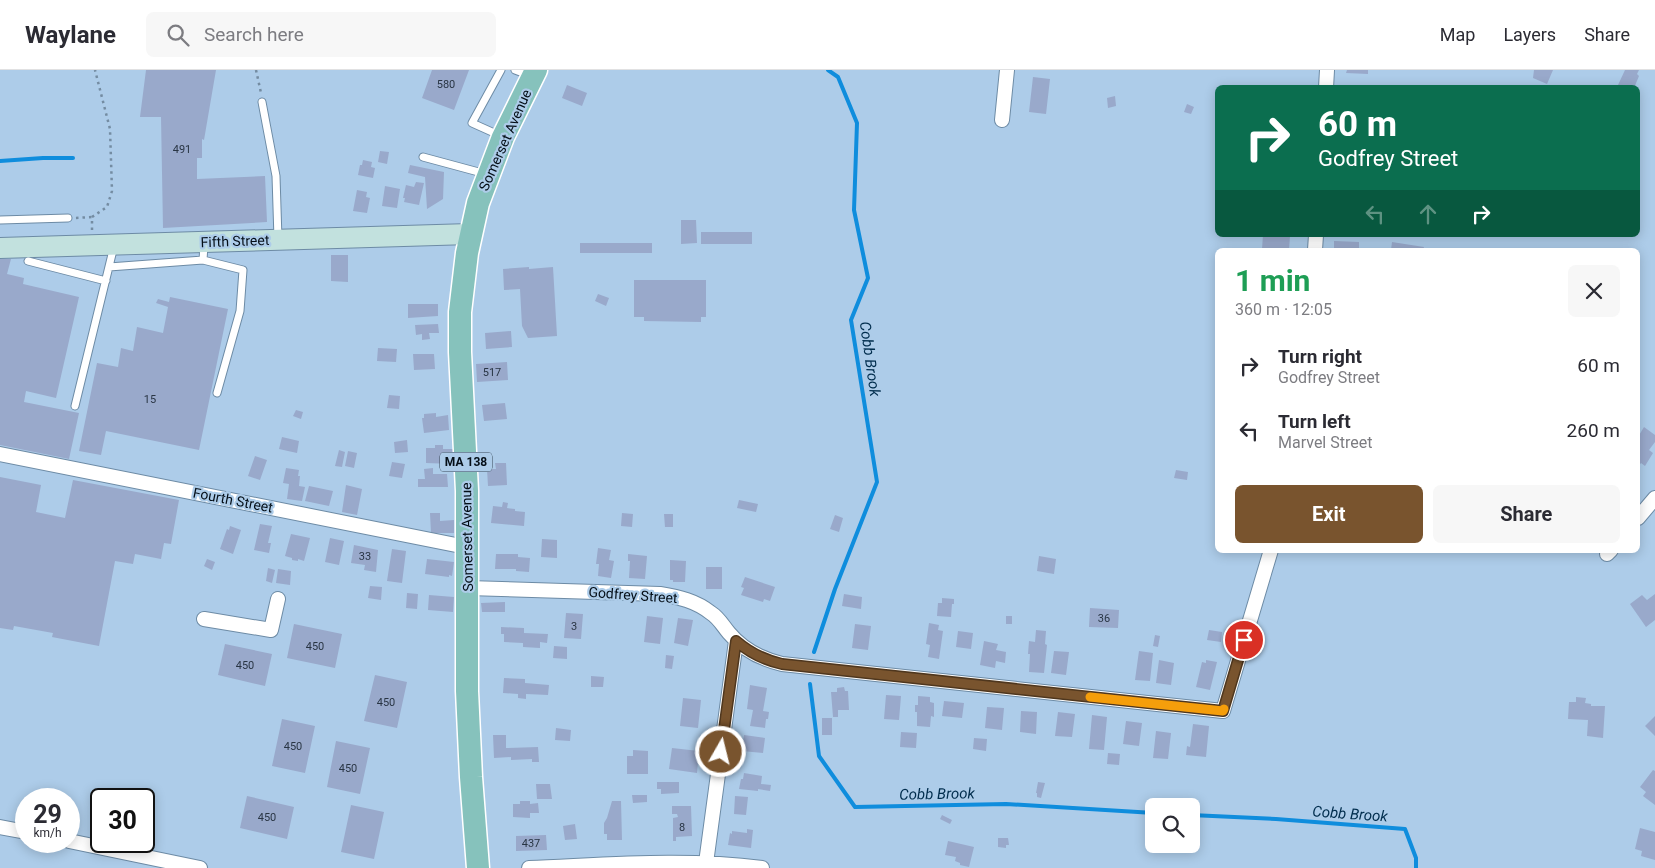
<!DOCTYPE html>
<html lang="en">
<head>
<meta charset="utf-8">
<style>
  :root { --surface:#fff; --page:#f7f7f7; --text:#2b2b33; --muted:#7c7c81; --line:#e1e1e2; --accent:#79542e }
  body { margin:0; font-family:Roboto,sans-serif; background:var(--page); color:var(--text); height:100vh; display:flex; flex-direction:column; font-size:19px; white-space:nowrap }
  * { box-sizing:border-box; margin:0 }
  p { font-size:16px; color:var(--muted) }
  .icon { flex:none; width:28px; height:28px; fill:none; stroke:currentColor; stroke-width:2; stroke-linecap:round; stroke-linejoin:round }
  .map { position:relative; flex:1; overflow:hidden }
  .sheet { position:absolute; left:1215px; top:178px; width:425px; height:305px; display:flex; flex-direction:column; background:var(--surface); border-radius:8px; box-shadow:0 2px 12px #0003 }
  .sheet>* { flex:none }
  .top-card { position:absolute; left:1215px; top:15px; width:425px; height:152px; border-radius:8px; box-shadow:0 2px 12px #0003; background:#0b6e4f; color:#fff; overflow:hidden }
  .buttons { position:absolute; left:1145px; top:728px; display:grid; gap:10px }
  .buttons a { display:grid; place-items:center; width:55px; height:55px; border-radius:8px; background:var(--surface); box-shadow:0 2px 12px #0003; font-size:25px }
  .speed { position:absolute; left:15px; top:718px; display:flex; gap:10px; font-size:25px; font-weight:700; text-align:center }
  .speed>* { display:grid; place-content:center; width:65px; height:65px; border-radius:50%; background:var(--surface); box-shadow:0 2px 12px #0003; line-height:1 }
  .speed small { font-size:12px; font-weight:400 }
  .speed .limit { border:2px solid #111; border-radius:8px; background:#fff; color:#111 }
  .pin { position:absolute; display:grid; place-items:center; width:42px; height:42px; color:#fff; margin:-21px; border:2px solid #fff; border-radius:50%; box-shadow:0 1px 5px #0007 }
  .me { position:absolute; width:55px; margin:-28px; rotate:8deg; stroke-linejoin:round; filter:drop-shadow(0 0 4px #0008) }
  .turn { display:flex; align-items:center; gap:18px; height:105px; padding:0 20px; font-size:22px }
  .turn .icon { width:65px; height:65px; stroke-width:2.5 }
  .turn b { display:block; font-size:35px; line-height:42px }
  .lanes { display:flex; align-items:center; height:48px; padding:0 20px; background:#0003; justify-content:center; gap:25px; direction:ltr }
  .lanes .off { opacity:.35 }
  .round { display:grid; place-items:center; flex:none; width:52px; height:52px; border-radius:8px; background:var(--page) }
  .headline { display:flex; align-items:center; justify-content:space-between; height:85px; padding:0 20px }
  h1 { font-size:30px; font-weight:700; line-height:38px; color:#1e9e55 }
  .action { display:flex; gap:10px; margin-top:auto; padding:10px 20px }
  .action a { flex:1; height:58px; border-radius:8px; background:var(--accent); color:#fff; font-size:20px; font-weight:700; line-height:58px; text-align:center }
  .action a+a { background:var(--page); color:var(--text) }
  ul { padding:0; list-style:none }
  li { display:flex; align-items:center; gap:15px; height:65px; padding:0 20px }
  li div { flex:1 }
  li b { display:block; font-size:19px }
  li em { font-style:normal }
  header { display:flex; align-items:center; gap:30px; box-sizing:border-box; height:70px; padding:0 25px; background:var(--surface); border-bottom:1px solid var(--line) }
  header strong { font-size:24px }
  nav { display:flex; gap:28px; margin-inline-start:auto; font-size:18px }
  .search { width:350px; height:45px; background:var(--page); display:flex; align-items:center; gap:12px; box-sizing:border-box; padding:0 18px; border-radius:8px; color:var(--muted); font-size:19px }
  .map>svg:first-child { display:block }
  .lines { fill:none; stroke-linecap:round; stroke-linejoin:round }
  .stream { stroke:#0f8ddd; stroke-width:4 }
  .building { fill:#99a9cb }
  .lane-casing { stroke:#6d8ba5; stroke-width:9 }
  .street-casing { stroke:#6d8ba5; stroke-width:16 }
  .secondary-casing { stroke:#6d8ba5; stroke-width:22 }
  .primary-casing { stroke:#fff; stroke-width:25 }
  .path { stroke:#748ca2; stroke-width:2.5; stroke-dasharray:2.5 4; stroke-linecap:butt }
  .lane { stroke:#fff; stroke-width:7 }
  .street { stroke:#fff; stroke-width:14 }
  .secondary { stroke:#c2e1de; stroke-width:20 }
  .primary { stroke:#86c2bc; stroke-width:22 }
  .route-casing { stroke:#4f371e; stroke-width:12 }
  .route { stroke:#79542e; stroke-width:9 }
  .slow { stroke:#f59e0b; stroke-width:9 }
  .labels { text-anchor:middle; stroke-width:4.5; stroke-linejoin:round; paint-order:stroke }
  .number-label { font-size:11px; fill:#293544 }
  .shield { fill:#adcce9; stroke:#374756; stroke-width:1 }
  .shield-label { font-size:12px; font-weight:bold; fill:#040e17 }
  .street-label { font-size:14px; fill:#040e17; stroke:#adcce9 }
  .water-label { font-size:15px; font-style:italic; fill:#002d4d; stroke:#adcce9 }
</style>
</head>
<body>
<header>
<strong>Waylane</strong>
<div class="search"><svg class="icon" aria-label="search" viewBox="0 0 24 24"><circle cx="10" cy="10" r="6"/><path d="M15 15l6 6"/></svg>Search here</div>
<nav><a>Map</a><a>Layers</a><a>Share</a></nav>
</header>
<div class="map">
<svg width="1655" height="798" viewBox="0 0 1655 798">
  <rect width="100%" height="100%" fill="#adcce9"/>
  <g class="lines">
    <path class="stream" d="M 0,91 L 43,88 L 73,88
      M 814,582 L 835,519 L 877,412 L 851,250 L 868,208 L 854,140 L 857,53 L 838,7 L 828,0
      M 810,614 L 819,686 L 855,737 L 1006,734 L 1154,743
      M 1191,745 L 1276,749 L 1405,759 L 1416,788 L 1416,798"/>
  </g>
  <path class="building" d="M 146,0 L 216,0 L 204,70 L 202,69 L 202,88 L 197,88 L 197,109 L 265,106 L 267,152 L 163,158 L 161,47 L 140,47 Z
    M 432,0 L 469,0 L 454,40 L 422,28 Z
    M 1347,0 L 1368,0 L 1368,4 L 1346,3 Z
    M 1534,0 L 1553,0 L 1547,14 L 1533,8 Z
    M 1625,0 L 1639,0 L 1637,4 L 1639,6 L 1634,18 L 1623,18 L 1618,15 Z
    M 1033,7 L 1050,9 L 1046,44 L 1029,42 Z
    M 567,15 L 587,23 L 582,36 L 562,28 Z
    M 1115,26 L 1116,36 L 1108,38 L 1107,28 Z
    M 1187,34 L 1194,37 L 1191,44 L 1184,42 Z
    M 380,81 L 389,82 L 387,94 L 378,92 Z
    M 363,90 L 372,92 L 371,97 L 375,98 L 373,108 L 358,105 L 360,95 L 362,95 Z
    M 410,95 L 444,102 L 443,129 L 427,139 L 425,107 L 408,103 Z
    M 416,112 L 424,113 L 419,135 L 404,132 L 405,128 L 403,128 L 406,115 L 414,117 Z
    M 385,116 L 400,119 L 397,138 L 382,136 Z
    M 357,120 L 367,122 L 366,127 L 370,128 L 367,143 L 353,141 Z
    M 681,150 L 696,150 L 697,173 L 681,174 Z
    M 701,162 L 752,162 L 752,174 L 701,174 Z
    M 1263,165 L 1290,166 L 1289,180 L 1262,179 Z
    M 1334,171 L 1359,172 L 1359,180 L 1334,180 Z
    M 1392,172 L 1424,177 L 1423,180 L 1391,180 Z
    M 580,173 L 652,173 L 652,183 L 580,183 Z
    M 331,185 L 348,185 L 348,212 L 331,211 Z
    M 0,189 L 11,189 L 7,204 L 24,208 L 23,214 L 79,227 L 56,328 L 26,321 L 24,332 L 79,343 L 69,389 L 0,375 Z
    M 529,197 L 529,199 L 553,197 L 557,266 L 528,268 L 522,256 L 520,219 L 504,220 L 503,199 Z
    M 634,210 L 706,210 L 706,247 L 701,247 L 701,252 L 644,251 L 644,247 L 634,247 Z
    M 598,224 L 609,228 L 606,236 L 595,231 Z
    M 170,227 L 228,239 L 199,380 L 106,361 L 101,385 L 79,381 L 97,293 L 118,297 L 121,278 L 133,281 L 137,257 L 163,263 L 168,237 L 156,233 L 158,229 L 169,232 Z
    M 408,234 L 438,234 L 438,246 L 408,248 Z
    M 438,254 L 439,263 L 429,263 L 430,269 L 422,270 L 422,264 L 416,265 L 415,255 Z
    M 511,261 L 512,277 L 486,279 L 485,263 Z
    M 378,278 L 397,279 L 396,292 L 377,291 Z
    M 413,284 L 434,284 L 435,299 L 414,300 Z
    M 507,292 L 508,310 L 477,312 L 476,294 Z
    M 389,325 L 400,326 L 399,339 L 387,338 Z
    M 505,333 L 507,349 L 484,351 L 482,335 Z
    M 296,340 L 303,342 L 301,349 L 293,346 Z
    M 436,343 L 436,347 L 448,345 L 449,360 L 424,363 L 422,348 L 424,348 L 424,344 Z
    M 1644,357 L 1655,365 L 1655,372 L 1649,380 L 1653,383 L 1645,396 L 1641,393 L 1638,397 L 1638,367 Z
    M 282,367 L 299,371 L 297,383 L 279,379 Z
    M 407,370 L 408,382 L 395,383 L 394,372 Z
    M 435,375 L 443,375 L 443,379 L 453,379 L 453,394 L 426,393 L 426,378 L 435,378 Z
    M 339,380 L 345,382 L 342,397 L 335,396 Z
    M 348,381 L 357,383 L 354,398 L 345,396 Z
    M 255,386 L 267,390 L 260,410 L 248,406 Z
    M 392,392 L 405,394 L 402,408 L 389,406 Z
    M 495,393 L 506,393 L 507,415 L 488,416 L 487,399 L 496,399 Z
    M 286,398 L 299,400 L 298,406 L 300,406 L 299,416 L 305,417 L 302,431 L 287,429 L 289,414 L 283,413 Z
    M 433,398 L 433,404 L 447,404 L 448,417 L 418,417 L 418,409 L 425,409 L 424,399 Z
    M 1176,400 L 1188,402 L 1187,410 L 1174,408 Z
    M 0,407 L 41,415 L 36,442 L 65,448 L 73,410 L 179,430 L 171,474 L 164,473 L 161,489 L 135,484 L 133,494 L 115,491 L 99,576 L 52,567 L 53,563 L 14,556 L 13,560 L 0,558 Z
    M 346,415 L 362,419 L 357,445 L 342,442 Z
    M 309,416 L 333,421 L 329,436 L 305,431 Z
    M 739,430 L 758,434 L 756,442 L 737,438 Z
    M 503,432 L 508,433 L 507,438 L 515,439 L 515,441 L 525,442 L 524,456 L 491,453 L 493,436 L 502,437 Z
    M 430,443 L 440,443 L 440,451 L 454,450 L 454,463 L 431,463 Z
    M 622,443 L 633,444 L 632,457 L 621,456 Z
    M 664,444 L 673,444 L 673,457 L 665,457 Z
    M 835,445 L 843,448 L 839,462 L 830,459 Z
    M 260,454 L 272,456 L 268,473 L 271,473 L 269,483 L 254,480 Z
    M 230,456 L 241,460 L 233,484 L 220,479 L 227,459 L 229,460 Z
    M 291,464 L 310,468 L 304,491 L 298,489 L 298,491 L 292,490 L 292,488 L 285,486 Z
    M 330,468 L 344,471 L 339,495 L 325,492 Z
    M 542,469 L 557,470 L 557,488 L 541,487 Z
    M 354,475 L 378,480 L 376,502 L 364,500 L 365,495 L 351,493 Z
    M 598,478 L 611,480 L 609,490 L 614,491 L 611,508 L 598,506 L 599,494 L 596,494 Z
    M 392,479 L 406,481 L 402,513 L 387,511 Z
    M 496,484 L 518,484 L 518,487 L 530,488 L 529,502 L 516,501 L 516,499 L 495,499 Z
    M 628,484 L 647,486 L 645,509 L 629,508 L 630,491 L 628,491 Z
    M 1039,486 L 1056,489 L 1054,504 L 1037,501 Z
    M 207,489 L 215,492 L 212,500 L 204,496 Z
    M 427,489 L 454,492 L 452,506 L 449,505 L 449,507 L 425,504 Z
    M 670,490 L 686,491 L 685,512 L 673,512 L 673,510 L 670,510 Z
    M 706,497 L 722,497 L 722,519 L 706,519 Z
    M 268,498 L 275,500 L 272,513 L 266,511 Z
    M 278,499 L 291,501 L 290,515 L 276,513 Z
    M 745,507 L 775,517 L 770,531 L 764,529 L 763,532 L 741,525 L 744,518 L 741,517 Z
    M 370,516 L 382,517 L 381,530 L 368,528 Z
    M 407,523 L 418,524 L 417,539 L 406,538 Z
    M 844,524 L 862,527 L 861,539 L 842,536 Z
    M 1655,524 L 1655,550 L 1646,557 L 1630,534 L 1642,525 L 1647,530 Z
    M 429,525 L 454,527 L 453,542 L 428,540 Z
    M 942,528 L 954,529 L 954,534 L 952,534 L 951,547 L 937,546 L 938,533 L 942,533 Z
    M 505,532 L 505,542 L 482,542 L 481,533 Z
    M 1090,538 L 1119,540 L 1118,558 L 1089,557 Z
    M 566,543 L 583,544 L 581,569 L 564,568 Z
    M 647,546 L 663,548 L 660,574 L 644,572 Z
    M 1006,546 L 1012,546 L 1012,554 L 1006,554 Z
    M 678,548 L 693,550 L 688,576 L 674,573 Z
    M 929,553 L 939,555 L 938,560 L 943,561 L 939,589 L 928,587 L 930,575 L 926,574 Z
    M 294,554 L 342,564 L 335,598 L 287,588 Z
    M 855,554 L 871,556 L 868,580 L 852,578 Z
    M 501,557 L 524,558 L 524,563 L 548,564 L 547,573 L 540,572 L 540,578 L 523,577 L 523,573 L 504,572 L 504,564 L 501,564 Z
    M 1036,560 L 1046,561 L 1045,574 L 1047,575 L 1044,603 L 1029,602 L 1030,584 L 1028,584 L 1029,571 L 1035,572 Z
    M 1209,560 L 1222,562 L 1221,572 L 1207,570 Z
    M 958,561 L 973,563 L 971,579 L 956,577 Z
    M 1155,565 L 1160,566 L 1158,577 L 1153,576 Z
    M 984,571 L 998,574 L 996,580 L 1006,582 L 1005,593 L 996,591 L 995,598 L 980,595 Z
    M 225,574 L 272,584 L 265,616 L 218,605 Z
    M 554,576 L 567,577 L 567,589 L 553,588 Z
    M 1054,581 L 1069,582 L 1066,605 L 1051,603 Z
    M 1139,581 L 1153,583 L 1150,611 L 1135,610 Z
    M 666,585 L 674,586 L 672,599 L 665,598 Z
    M 1159,590 L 1174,593 L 1171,615 L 1156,613 Z
    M 1206,590 L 1217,592 L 1210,620 L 1196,617 L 1202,592 L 1206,593 Z
    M 375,605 L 407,612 L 397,658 L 364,651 Z
    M 591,606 L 604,607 L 603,617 L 591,617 Z
    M 504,608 L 525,609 L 525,613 L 549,615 L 548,625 L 526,624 L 526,629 L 518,628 L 518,624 L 503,623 Z
    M 750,615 L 767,618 L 763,641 L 769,642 L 768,649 L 766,649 L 765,658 L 750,656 L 753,640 L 747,639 Z
    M 844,617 L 845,621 L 848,621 L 849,640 L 838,640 L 838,647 L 833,647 L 831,622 L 837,622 L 837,618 Z
    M 886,625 L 901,626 L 899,650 L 884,649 Z
    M 918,626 L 930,627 L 930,632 L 934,633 L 934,647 L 931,646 L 930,657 L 917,656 L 917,642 L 915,642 L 915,635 L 918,635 Z
    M 1576,627 L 1586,628 L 1585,633 L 1591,634 L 1591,636 L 1605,636 L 1603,668 L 1587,666 L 1588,650 L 1568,649 L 1569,632 L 1576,632 Z
    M 683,628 L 701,630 L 698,658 L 680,656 Z
    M 944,631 L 964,633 L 962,648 L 942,646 Z
    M 987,637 L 1004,638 L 1002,660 L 985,658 Z
    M 1021,641 L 1037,642 L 1036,664 L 1020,662 Z
    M 1058,642 L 1075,644 L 1072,667 L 1055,666 Z
    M 1092,645 L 1107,647 L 1104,680 L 1089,679 Z
    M 1655,646 L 1655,666 L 1645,656 Z
    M 822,648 L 832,648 L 832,665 L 822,665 Z
    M 282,649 L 315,656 L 305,703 L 272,696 Z
    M 1126,651 L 1142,653 L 1139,676 L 1123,674 Z
    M 1193,654 L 1209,656 L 1206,687 L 1186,685 L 1187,676 L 1190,677 Z
    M 556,658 L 571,660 L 570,671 L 555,670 Z
    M 1156,661 L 1171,663 L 1168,689 L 1153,688 Z
    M 901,662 L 917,663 L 916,678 L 900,677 Z
    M 493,665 L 506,665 L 506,678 L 538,677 L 539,692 L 532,692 L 532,689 L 511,690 L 511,687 L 494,688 Z
    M 744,665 L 765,668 L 763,683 L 742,681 Z
    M 974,668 L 987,669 L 986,681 L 973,679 Z
    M 336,671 L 370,678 L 360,724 L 327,717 Z
    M 672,678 L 699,681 L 698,689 L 702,689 L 702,693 L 698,692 L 697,703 L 669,699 Z
    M 633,680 L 648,681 L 648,704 L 627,704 L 627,686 L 633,686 Z
    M 1108,683 L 1120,684 L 1119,695 L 1107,694 Z
    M 1653,700 L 1655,701 L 1655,735 L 1643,726 L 1646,722 L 1640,717 Z
    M 744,703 L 762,706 L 761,714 L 771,715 L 770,721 L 758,719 L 758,721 L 739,719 L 741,709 L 743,709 Z
    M 657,712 L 679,712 L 679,723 L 661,724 L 661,719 L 657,719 Z
    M 1038,712 L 1045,713 L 1041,728 L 1037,727 L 1037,723 L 1036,723 Z
    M 536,714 L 550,714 L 552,729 L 537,729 Z
    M 632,725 L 647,725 L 647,732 L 633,733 Z
    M 247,726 L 294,737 L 287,769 L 240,758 Z
    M 735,726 L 748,727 L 746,745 L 734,744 Z
    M 520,731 L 530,731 L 530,734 L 538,733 L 539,743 L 530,743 L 530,748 L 513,747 L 513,734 L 520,734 Z
    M 612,731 L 621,731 L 622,770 L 607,770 L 607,764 L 604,764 L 604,753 L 607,748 Z
    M 351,735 L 384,742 L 374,789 L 341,782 Z
    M 672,736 L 691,736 L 692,766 L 676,767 L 676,771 L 673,771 L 673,748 L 678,747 L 677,744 L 672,744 Z
    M 942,745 L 952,750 L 950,754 L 940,749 Z
    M 575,754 L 577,769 L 565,770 L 563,756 Z
    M 1640,758 L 1655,762 L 1655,790 L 1641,786 L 1642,781 L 1635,779 Z
    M 747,759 L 753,760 L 751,778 L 728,775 L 730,763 L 732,764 L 732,761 L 747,763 Z
    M 546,765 L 547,780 L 516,781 L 516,766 Z
    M 998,768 L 1008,768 L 1009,775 L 1006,775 L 1006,778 L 998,777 Z
    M 948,771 L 974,777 L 969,797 L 960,795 L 960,793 L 955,791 L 956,787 L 945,785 Z"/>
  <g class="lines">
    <g class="lane-casing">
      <path id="lane" d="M 515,0 L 531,6
        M 262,32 L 276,106 L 278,169
        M 501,66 L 472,53 L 501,0
        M 423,87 L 486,104
        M 0,150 L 68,148
        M 203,190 L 243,200 L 240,241 L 217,323
        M 28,191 L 106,211
        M 109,197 L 203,190 L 204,175
        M 75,336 L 114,176"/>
    </g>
    <g class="street-casing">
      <path id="street" d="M 1326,18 L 1327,0
        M 1002,50 L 1007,0
        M 1315,180 L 1316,165
        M 0,384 L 466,477
        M 1638,448 L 1655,428
        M 1607,484 L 1611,480
        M 468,518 L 660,524 C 679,527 696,531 711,543 C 719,548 723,556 729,563 C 743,580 761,589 782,594 L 1223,641 L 1271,480
        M 204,549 L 271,560 L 278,529
        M 0,757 L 26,762
        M 69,771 L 200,798
        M 706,793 L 736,571
        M 529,798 C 607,795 684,788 762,798"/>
    </g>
    <g class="secondary-casing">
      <path id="secondary" d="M 0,178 L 470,164"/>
    </g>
    <g class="primary-casing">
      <path id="primary" d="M 478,798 L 471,707 L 467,621 L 467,421 L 460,282 L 460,242 L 467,183 L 478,133 L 503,67 L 536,0"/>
    </g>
    <path class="path" d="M 256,0 L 261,23
      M 76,148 L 92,147
      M 92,160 L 92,147 L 107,137 L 112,121 L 110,59 L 95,0"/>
    <use href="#lane" class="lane"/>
    <use href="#street" class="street"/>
    <use href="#secondary" class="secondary"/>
    <use href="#primary" class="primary"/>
  </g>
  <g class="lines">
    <g class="route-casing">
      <path id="route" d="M 721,682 L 736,571 C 750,583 764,590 782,594 L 1223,641 L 1244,570"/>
    </g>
    <use href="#route" class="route"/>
    <path class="slow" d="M 1090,627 L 1223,641 L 1224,639"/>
  </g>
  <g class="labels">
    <g class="number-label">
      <text x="446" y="18">580</text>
      <text x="182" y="83">491</text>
      <text x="492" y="306">517</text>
      <text x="150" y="333">15</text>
      <text x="365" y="490">33</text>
      <text x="1104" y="552">36</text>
      <text x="574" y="560">3</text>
      <text x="315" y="580">450</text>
      <text x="245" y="599">450</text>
      <text x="386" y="636">450</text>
      <text x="293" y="680">450</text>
      <text x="348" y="702">450</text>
      <text x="267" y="751">450</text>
      <text x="682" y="761">8</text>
      <text x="531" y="777">437</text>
    </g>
    <rect class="shield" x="440" y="382.5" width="52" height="19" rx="4"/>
    <g class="shield-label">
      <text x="466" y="396">MA 138</text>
    </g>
    <g class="street-label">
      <text transform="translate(505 70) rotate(-66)" y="5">Somerset Avenue</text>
      <text transform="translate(235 171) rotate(-2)" y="5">Fifth Street</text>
      <text transform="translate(233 430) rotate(11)" y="5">Fourth Street</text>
      <text transform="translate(467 467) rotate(-91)" y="5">Somerset Avenue</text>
      <text transform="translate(633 525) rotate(4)" y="5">Godfrey Street</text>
    </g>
    <g class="water-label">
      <text transform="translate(870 289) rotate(82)" y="5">Cobb Brook</text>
      <text transform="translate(937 724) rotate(-1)" y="5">Cobb Brook</text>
      <text transform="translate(1350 744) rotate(4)" y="5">Cobb Brook</text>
    </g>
  </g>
</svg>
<div class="buttons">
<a><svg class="icon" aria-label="search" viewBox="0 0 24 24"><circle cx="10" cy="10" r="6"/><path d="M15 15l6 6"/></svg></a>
</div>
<div class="speed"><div>29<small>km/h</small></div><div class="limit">30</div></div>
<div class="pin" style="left:1244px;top:570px;background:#d93025"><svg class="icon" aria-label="arrive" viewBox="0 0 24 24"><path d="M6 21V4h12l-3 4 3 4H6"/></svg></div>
<svg class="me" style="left:721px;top:682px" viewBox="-20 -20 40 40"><circle r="17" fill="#79542e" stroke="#fff" stroke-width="3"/><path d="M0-11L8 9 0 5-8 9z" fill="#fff"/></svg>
<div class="top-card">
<div class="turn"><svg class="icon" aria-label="right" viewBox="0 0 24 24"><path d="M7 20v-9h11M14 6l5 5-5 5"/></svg><div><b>60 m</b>Godfrey Street</div></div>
<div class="lanes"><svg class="icon off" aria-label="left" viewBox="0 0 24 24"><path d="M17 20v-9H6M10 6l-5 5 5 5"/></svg><svg class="icon off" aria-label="ahead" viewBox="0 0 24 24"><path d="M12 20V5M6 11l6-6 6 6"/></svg><svg class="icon" aria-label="right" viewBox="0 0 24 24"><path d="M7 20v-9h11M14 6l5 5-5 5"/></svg></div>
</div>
<section class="sheet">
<div class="headline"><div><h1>1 min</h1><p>360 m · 12:05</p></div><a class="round"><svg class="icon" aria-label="close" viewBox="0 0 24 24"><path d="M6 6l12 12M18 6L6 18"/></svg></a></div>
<ul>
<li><svg class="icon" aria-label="right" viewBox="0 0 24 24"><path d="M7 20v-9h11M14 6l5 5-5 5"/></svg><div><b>Turn right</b><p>Godfrey Street</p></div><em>60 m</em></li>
<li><svg class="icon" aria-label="left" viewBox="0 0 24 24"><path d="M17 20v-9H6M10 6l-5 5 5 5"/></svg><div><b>Turn left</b><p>Marvel Street</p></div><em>260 m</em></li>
</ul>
<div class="action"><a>Exit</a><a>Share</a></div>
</section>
</div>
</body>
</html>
